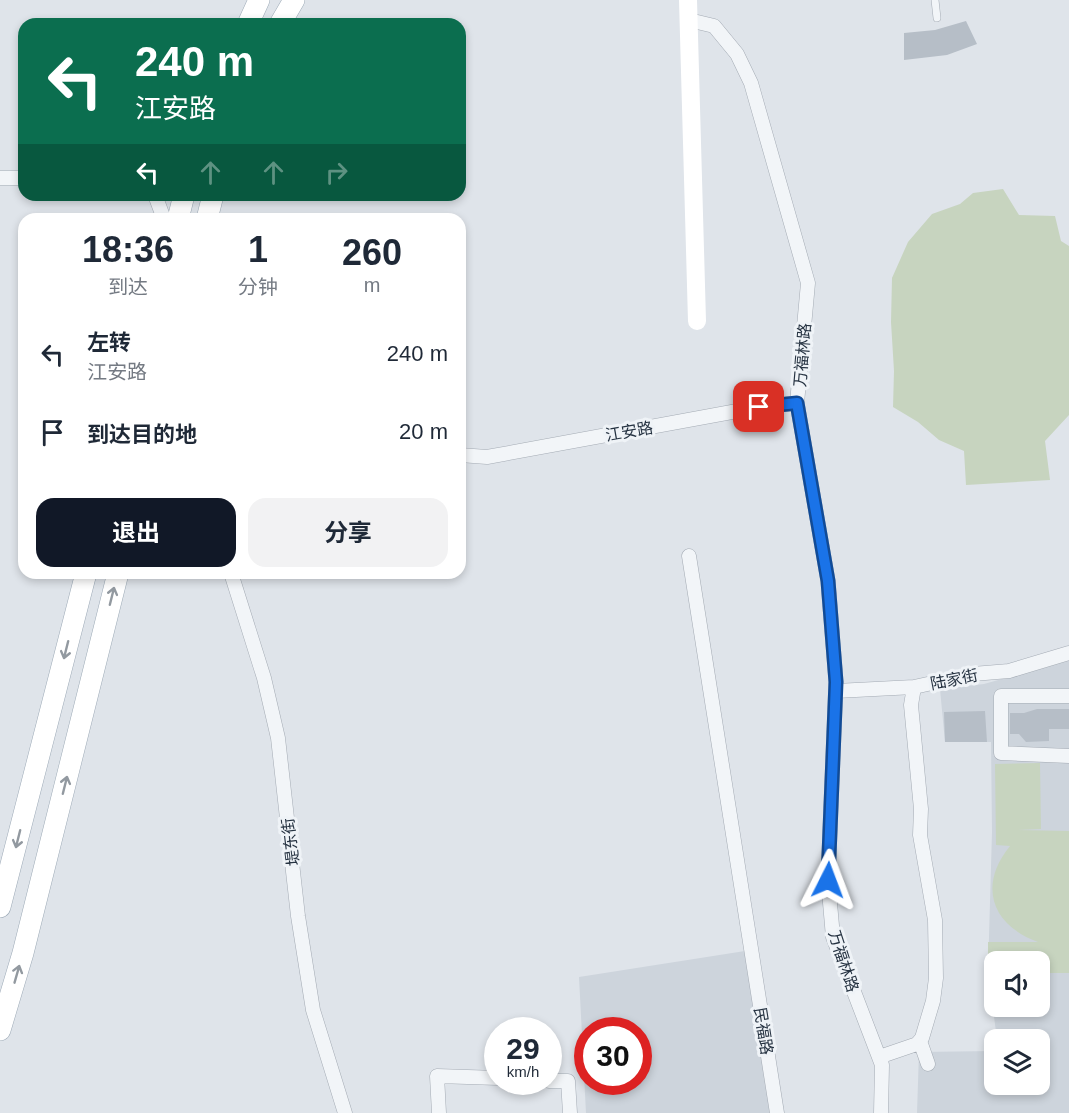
<!DOCTYPE html>
<html lang="zh">
<head>
<meta charset="utf-8">
<style>
  :root { --surface:#fff; --page:#f2f2f3; --text:#1f2937; --muted:#747a83; --accent:#111827 }
  body { margin:0; font-family:Helvetica,"Noto Sans SC",sans-serif; background:var(--page); color:var(--text); height:100vh; display:flex; flex-direction:column; font-size:22px; white-space:nowrap }
  * { box-sizing:border-box; margin:0 }
  p { font-size:20px; color:var(--muted) }
  .icon { flex:none; width:33px; height:33px; fill:none; stroke:currentColor; stroke-width:2; stroke-linecap:round; stroke-linejoin:round }
  .map { position:relative; flex:1; overflow:hidden }
  .sheet { position:absolute; left:18px; top:213px; width:448px; height:366px; display:flex; flex-direction:column; background:var(--surface); border-radius:18px; box-shadow:0 3px 9px #0003 }
  .sheet>* { flex:none }
  .hud { position:absolute; left:18px; top:18px; width:448px; height:183px; border-radius:18px; box-shadow:0 3px 9px #0003; background:#0b6e4f; color:#fff; overflow:hidden }
  .controls { position:absolute; left:984px; top:951px; display:grid; gap:12px }
  .controls a { display:grid; place-items:center; width:66px; height:66px; border-radius:12px; background:var(--surface); box-shadow:0 3px 9px #0003; font-size:30px }
  .speed { position:absolute; left:484px; top:1017px; display:flex; gap:12px; font-size:30px; font-weight:700; text-align:center }
  .speed>* { display:grid; place-content:center; width:78px; height:78px; border-radius:50%; background:var(--surface); box-shadow:0 3px 9px #0003; line-height:1 }
  .speed small { font-size:15px; font-weight:400 }
  .speed .limit { border:9px solid #d22; background:#fff; color:#111 }
  .pin { position:absolute; display:grid; place-items:center; width:51px; height:51px; color:#fff; margin:-26px; border-radius:12px; box-shadow:0 3px 9px #0006 }
  .me { position:absolute; width:66px; margin:-33px; rotate:3deg; stroke-linejoin:round; filter:drop-shadow(0 0 4px #0008) }
  .turn { display:flex; align-items:center; gap:21px; height:126px; padding:0 18px; font-size:27px }
  .turn .icon { width:78px; height:78px; stroke-width:2.5 }
  .turn b { display:block; font-size:42px; line-height:51px }
  .lanes { display:flex; align-items:center; height:57px; padding:0 18px; background:#0003; justify-content:center; gap:30px; direction:ltr }
  .lanes .off { opacity:.35 }
  .eta { display:flex; justify-content:space-evenly; align-items:center; height:102px; text-align:center }
  .eta b { font-size:36px; font-weight:700; line-height:42px }
  .cta { display:flex; gap:12px; margin-top:auto; padding:12px 18px }
  .cta a { flex:1; height:69px; border-radius:18px; background:var(--accent); color:#fff; font-size:24px; font-weight:700; line-height:69px; text-align:center }
  .cta a+a { background:var(--page); color:var(--text) }
  ul { padding:0; list-style:none }
  li { display:flex; align-items:center; gap:18px; height:78px; padding:0 18px }
  li div { flex:1 }
  li b { display:block; font-size:22px }
  li em { font-style:normal }
  .map>svg:first-child { display:block }
  .built { fill:#cdd4dc; fill-rule:evenodd }
  .green { fill:#c7d4bf }
  .building { fill:#b6bec7 }
  .lines { fill:none; stroke-linecap:round; stroke-linejoin:round }
  .lane-casing { stroke:#a4abb4; stroke-width:8 }
  .street-casing { stroke:#a4abb4; stroke-width:15 }
  .primary-casing { stroke:#9daab7; stroke-width:22 }
  .lane { stroke:#f2f5f8; stroke-width:7 }
  .street { stroke:#f2f5f8; stroke-width:14 }
  .secondary { stroke:#fff; stroke-width:18 }
  .primary { stroke:#fff; stroke-width:21 }
  .oneway { stroke:#9299a0 }
  .route-casing { stroke:#114b97; stroke-width:15 }
  .route { stroke:#1a73e8; stroke-width:10 }
  .labels { text-anchor:middle; stroke-width:6; stroke-linejoin:round; paint-order:stroke }
  .street-label { font-size:16px; fill:#263342; stroke:#eff3f7 }
</style>
</head>
<body>
<div class="map">
<svg width="1069" height="1113" viewBox="0 0 1069 1113">
  <rect width="100%" height="100%" fill="#dfe4ea"/>
  <path class="built" d="M 1069,660 L 1069,1113 L 917,1113 L 919,1052 L 994,1051 L 994,1084 L 1040,1084 L 1040,1040 L 997,1039 L 988,972 L 992,832 L 991,742 L 945,742 L 940,689 L 984,684 ZM 994,962 L 1040,962 L 1040,1006 L 994,1006 Z
    M 745,951 L 771,1113 L 586,1113 L 579,977 ZM 588,1030 L 639,1030 L 639,1082 L 588,1082 Z"/>
  <path class="green" d="M 1003,189 L 1019,215 L 1055,216 L 1061,241 L 1069,246 L 1069,415 L 1045,441 L 1050,480 L 966,485 L 964,451 L 939,440 L 918,422 L 893,407 L 894,371 L 891,322 L 892,278 L 908,242 L 932,214 L 960,204 L 973,193 Z
    M 1040,763 L 1041,829 L 1018,830 L 1069,831 L 1069,973 L 1040,973 L 1040,962 L 994,962 L 994,973 L 988,972 L 988,942 L 1038,942 C 991,925 978,885 1010,846 L 996,845 L 995,764 Z"/>
  <path class="building" d="M 966,21 L 977,44 L 947,55 L 904,60 L 904,33 L 935,30 Z
    M 1037,709 L 1069,709 L 1069,729 L 1049,729 L 1049,741 L 1026,742 L 1019,734 L 1010,734 L 1010,713 L 1024,713 Z
    M 985,711 L 987,742 L 945,742 L 944,712 Z"/>
  <g class="lines">
    <g class="lane-casing">
      <path id="lane" d="M 935,0 L 937,18"/>
    </g>
    <g class="street-casing">
      <path id="street" d="M 689,20 L 714,26 L 737,54 L 751,83 L 808,283 L 797,403 L 828,581 L 836,682 L 828,880 L 833,937 L 882,1065 L 881,1113
        M 0,178 L 24,178
        M 155,195 L 164,219
        M 460,455 L 487,457 L 759,407 L 797,403
        M 689,556 L 777,1113
        M 231,573 L 264,678 L 278,738 L 298,916 L 313,1010 L 345,1113
        M 836,691 L 914,687 L 973,674 L 1009,671 L 1069,653
        M 1069,696 L 1001,696 L 1001,753 L 1069,756
        M 920,1041 L 928,1064
        M 879,1057 L 917,1044 L 922,1038 L 933,1001 L 936,978 L 935,920 L 920,835 L 921,809 L 911,705 L 914,687
        M 549,1081 L 568,1081 L 570,1113
        M 439,1113 L 437,1076 L 498,1078"/>
    </g>
    <g class="primary-casing">
      <path id="primary" d="M 248,24 L 259,0
        M 280,24 L 294,0
        M 178,219 L 184,195
        M 207,219 L 213,195
        M 0,907 L 86,573
        M 0,1030 L 23,953 L 118,573"/>
    </g>
    <use href="#lane" class="lane"/>
    <use href="#street" class="street"/>
    <path class="secondary" d="M 688,0 L 697,321"/>
    <use href="#primary" class="primary"/>
  </g>
  <defs><path id="oneway-shaft" d="M-6 0H5M1.5-3L5.5 0L1.5 3" fill="none" stroke-width="1.6" stroke-linecap="round" stroke-linejoin="round" transform="scale(1.5)"/></defs>
  <g class="oneway">
    <use href="#oneway-shaft" transform="translate(112 596) rotate(-76)"/>
    <use href="#oneway-shaft" transform="translate(66 650) rotate(104)"/>
    <use href="#oneway-shaft" transform="translate(65 785) rotate(-76)"/>
    <use href="#oneway-shaft" transform="translate(18 839) rotate(104)"/>
    <use href="#oneway-shaft" transform="translate(17 974) rotate(-74)"/>
  </g>
  <g class="lines">
    <g class="route-casing">
      <path id="route" d="M 759,407 L 797,403 L 828,581 L 836,682 L 828,880"/>
    </g>
    <use href="#route" class="route"/>
  </g>
  <g class="labels">
    <g class="street-label">
      <text transform="translate(802 355) rotate(-85)" y="6">万福林路</text>
      <text transform="translate(629 431) rotate(-10)" y="6">江安路</text>
      <text transform="translate(954 679) rotate(-11)" y="6">陆家街</text>
      <text transform="translate(290 842) rotate(-97)" y="6">堤东街</text>
      <text transform="translate(844 961) rotate(72)" y="6">万福林路</text>
      <text transform="translate(764 1031) rotate(81)" y="6">民福路</text>
    </g>
  </g>
</svg>
<div class="controls">
<a><svg class="icon" aria-label="sound" viewBox="0 0 24 24"><path d="M4 9h4l5-4v14l-5-4H4zM17 9q2 3 0 6"/></svg></a>
<a><svg class="icon" aria-label="layers" viewBox="0 0 24 24"><path d="M12 4l9 5-9 5-9-5zM3 14l9 5 9-5"/></svg></a>
</div>
<div class="speed"><div>29<small>km/h</small></div><div class="limit">30</div></div>
<div class="pin" style="left:759px;top:407px;background:#d93025"><svg class="icon" aria-label="arrive" viewBox="0 0 24 24"><path d="M6 21V4h12l-3 4 3 4H6"/></svg></div>
<svg class="me" style="left:828px;top:880px" viewBox="-20 -20 40 40"><path d="M0-17L14 15 0 8-14 15z" fill="#1a73e8" stroke="#fff" stroke-width="4"/></svg>
<div class="hud">
<div class="turn"><svg class="icon" aria-label="left" viewBox="0 0 24 24"><path d="M17 20v-9H6M10 6l-5 5 5 5"/></svg><div><b>240 m</b>江安路</div></div>
<div class="lanes"><svg class="icon" aria-label="left" viewBox="0 0 24 24"><path d="M17 20v-9H6M10 6l-5 5 5 5"/></svg><svg class="icon off" aria-label="ahead" viewBox="0 0 24 24"><path d="M12 20V5M6 11l6-6 6 6"/></svg><svg class="icon off" aria-label="ahead" viewBox="0 0 24 24"><path d="M12 20V5M6 11l6-6 6 6"/></svg><svg class="icon off" aria-label="right" viewBox="0 0 24 24"><path d="M7 20v-9h11M14 6l5 5-5 5"/></svg></div>
</div>
<section class="sheet">
<div class="eta">
<div><b>18:36</b><p>到达</p></div>
<div><b>1</b><p>分钟</p></div>
<div><b>260</b><p>m</p></div>
</div>
<ul>
<li><svg class="icon" aria-label="left" viewBox="0 0 24 24"><path d="M17 20v-9H6M10 6l-5 5 5 5"/></svg><div><b>左转</b><p>江安路</p></div><em>240 m</em></li>
<li><svg class="icon" aria-label="arrive" viewBox="0 0 24 24"><path d="M6 21V4h12l-3 4 3 4H6"/></svg><div><b>到达目的地</b></div><em>20 m</em></li>
</ul>
<div class="cta"><a>退出</a><a>分享</a></div>
</section>
</div>
</body>
</html>
